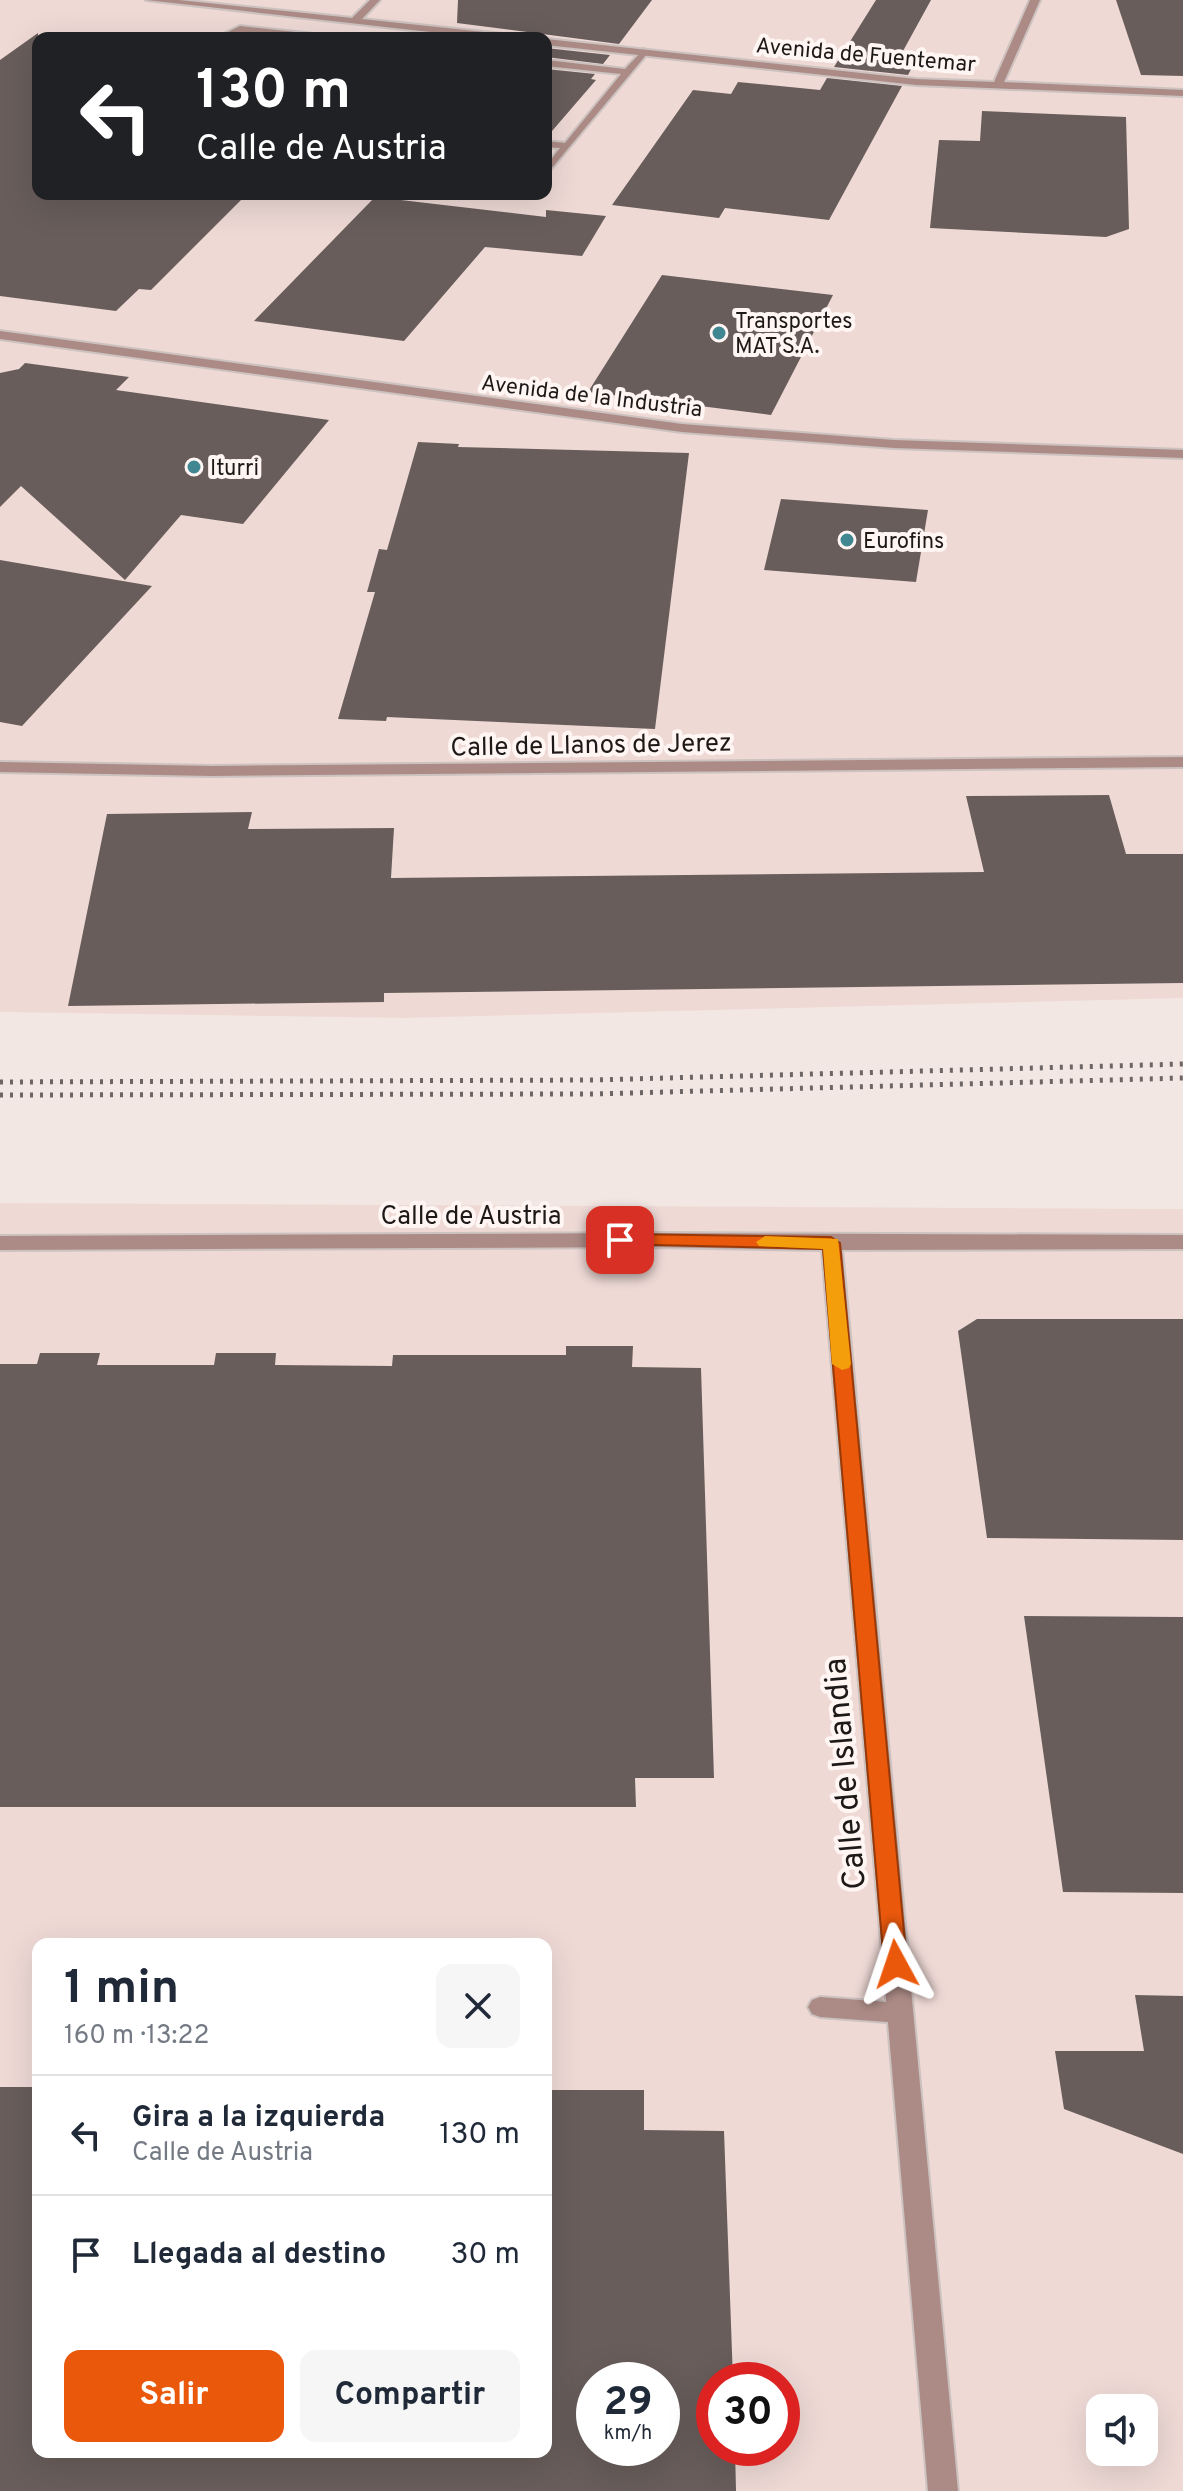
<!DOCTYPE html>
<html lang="es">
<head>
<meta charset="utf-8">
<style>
  :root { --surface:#fff; --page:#f6f6f7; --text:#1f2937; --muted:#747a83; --line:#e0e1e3; --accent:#ea580c }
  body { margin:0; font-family:Overpass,sans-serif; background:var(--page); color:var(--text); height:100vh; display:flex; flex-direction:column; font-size:30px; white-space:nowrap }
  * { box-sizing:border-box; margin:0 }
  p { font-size:26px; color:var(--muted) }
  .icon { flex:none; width:44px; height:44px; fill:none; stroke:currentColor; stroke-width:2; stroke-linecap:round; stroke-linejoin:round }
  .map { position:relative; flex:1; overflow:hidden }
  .sheet { position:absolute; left:32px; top:1938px; width:520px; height:520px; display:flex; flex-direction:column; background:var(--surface); border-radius:16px; box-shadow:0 8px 32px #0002 }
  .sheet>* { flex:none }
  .top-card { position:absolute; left:32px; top:32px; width:520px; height:168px; border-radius:16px; box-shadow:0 8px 32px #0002; background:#202124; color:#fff; overflow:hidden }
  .buttons { position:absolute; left:1086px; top:2394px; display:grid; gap:16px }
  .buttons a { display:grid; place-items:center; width:72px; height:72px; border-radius:16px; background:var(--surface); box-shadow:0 8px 32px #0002; font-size:40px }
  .speed { position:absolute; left:576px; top:2362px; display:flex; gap:16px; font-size:40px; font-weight:700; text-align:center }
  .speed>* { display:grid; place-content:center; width:104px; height:104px; border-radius:50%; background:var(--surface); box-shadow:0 8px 32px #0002; line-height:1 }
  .speed small { font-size:20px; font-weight:400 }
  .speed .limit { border:12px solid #d22; background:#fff; color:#111 }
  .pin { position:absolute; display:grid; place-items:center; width:68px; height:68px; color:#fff; margin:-34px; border-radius:16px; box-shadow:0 4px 12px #0006 }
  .me { position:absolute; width:88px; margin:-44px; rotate:355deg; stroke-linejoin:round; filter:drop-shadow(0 0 6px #0008) }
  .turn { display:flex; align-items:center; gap:28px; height:168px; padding:0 32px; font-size:36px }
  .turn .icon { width:104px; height:104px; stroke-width:2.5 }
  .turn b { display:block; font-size:56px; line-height:68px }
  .round { display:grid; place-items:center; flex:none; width:84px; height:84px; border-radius:16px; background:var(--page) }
  .overview { display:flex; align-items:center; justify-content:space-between; height:136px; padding:0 32px }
  h1 { font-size:48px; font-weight:700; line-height:60px }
  .button { display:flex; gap:16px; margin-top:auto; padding:16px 32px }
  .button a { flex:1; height:92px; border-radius:16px; background:var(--accent); color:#fff; font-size:32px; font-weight:700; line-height:92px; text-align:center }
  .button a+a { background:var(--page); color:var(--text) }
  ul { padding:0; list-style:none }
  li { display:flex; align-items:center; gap:24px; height:120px; padding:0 32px; border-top:2px solid var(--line) }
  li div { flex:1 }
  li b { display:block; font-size:30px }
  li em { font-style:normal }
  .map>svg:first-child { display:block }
  .built { fill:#eed9d5; fill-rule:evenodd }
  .building { fill:#685d5b; fill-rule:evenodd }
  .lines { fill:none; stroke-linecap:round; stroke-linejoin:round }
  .lane-casing { stroke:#ccc2bf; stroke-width:4 }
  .street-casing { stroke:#ccc2bf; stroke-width:4 }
  .lane { fill:#ac8b86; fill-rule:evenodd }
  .street { fill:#ac8b86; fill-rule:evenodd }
  .rail { stroke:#6c6563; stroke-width:5; stroke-dasharray:3 7; stroke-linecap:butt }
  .route { fill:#ea580c; stroke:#983908; stroke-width:2 }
  .slow { fill:#f59e0b }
  .poi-dot { fill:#418792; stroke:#fff5f3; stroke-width:3 }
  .labels { text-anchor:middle; stroke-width:8; stroke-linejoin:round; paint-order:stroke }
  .far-street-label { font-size:22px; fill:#1d1918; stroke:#fff5f3 }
  .far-poi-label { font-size:22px; fill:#1d1918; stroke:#fff5f3; text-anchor:start }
  .street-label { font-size:26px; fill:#1d1918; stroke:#fff5f3 }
  .near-street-label { font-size:32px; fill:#1d1918; stroke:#fff5f3 }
</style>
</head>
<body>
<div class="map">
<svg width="1183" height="2491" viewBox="0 0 1183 2491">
  <rect width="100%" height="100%" fill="#f3e7e4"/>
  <path class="built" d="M 0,0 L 1183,0 L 1183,998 L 405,1018 L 0,1012 ZM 38,38 L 546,38 L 546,194 L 38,194 Z
    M 0,1203 L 1183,1209 L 1183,2491 L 0,2491 ZM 38,1944 L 546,1944 L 546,2452 L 38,2452 ZM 594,2380 L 662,2380 L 662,2448 L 594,2448 ZM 714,2380 L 782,2380 L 782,2448 L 714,2448 ZM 1100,2408 L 1144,2408 L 1144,2452 L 1100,2452 Z"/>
  <path class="building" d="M 458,0 L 652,0 L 619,44 L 457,23 Z
    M 876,0 L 931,0 L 903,51 L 920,52 L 908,75 L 834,67 Z
    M 1116,0 L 1183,0 L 1183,76 L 1141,75 Z
    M 38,33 L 38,194 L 247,194 L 151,290 L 139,289 L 116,311 L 0,296 L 0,60 Z
    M 546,48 L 610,55 L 603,64 L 546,57 Z
    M 546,69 L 595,74 L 591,79 L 596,80 L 546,138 Z
    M 827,78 L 902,86 L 829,220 L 725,208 L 719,218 L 612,205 L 693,90 L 731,94 L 738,82 L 820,90 Z
    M 982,111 L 1126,117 L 1129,229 L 1106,237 L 930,228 L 939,140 L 980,141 Z
    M 375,197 L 546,217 L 546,210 L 606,216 L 582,256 L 485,247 L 404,341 L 254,321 Z
    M 662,275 L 833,295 L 771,415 L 588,392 Z
    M 25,363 L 129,377 L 116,390 L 329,420 L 243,524 L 181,515 L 125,580 L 21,486 L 0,507 L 0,373 L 19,369 Z
    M 418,442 L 459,444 L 458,447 L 689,453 L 655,729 L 387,717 L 386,721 L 338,719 L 375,592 L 367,592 L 379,549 L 387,550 Z
    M 781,499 L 928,510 L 916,582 L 764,570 Z
    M 0,560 L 152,586 L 22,726 L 0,722 Z
    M 1109,795 L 1126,854 L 1183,854 L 1183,983 L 384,993 L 384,1002 L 68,1006 L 107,814 L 252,812 L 248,829 L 394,828 L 391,878 L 984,872 L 966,796 Z
    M 977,1319 L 1183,1319 L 1183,1540 L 987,1538 L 958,1331 Z
    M 566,1346 L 633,1346 L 632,1367 L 701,1368 L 714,1778 L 635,1778 L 636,1807 L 0,1807 L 0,1364 L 37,1364 L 40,1353 L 100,1353 L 97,1365 L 214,1365 L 216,1353 L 276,1353 L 275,1365 L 392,1366 L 393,1355 L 566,1355 Z
    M 1024,1616 L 1183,1617 L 1183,1893 L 1063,1892 Z
    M 1135,1995 L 1183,1996 L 1183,2154 L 1064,2109 L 1055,2051 L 1144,2051 Z
    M 0,2087 L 38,2087 L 38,2452 L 546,2452 L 546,2090 L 644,2090 L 644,2130 L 724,2131 L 733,2380 L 714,2380 L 714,2448 L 735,2448 L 736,2491 L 0,2491 ZM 594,2380 L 662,2380 L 662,2448 L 594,2448 Z"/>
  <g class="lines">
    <g class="lane-casing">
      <path id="lane" d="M 240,26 L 323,35 L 328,38 L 241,32 L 228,38 L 216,38 Z
        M 644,49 L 647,54 L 546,175 L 546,166 L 560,148 L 546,147 L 546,141 L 565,143 L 621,74 L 546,66 L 546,60 L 625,69 Z
        M 820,1997 L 900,2003 L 908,2006 L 912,2013 L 908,2020 L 900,2023 L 820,2017 L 812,2014 L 808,2007 L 812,2000 Z"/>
    </g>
    <g class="street-casing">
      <path id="street" d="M 146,0 L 179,0 L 352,18 L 370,0 L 380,0 L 362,19 L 513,35 L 518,38 L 484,38 Z
        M 1030,0 L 1040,0 L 1004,82 L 1183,90 L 1183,96 L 916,85 L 546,45 L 546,39 L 916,79 L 994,82 Z
        M 0,331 L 682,424 L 894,440 L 1183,450 L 1183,458 L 894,448 L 682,432 L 0,339 Z
        M 1183,757 L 1183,767 L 212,776 L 0,772 L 0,762 L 212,766 Z
        M 651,1233 L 1183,1235 L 1183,1249 L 842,1250 L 958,2491 L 928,2491 L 822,1250 L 651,1247 L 0,1250 L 0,1236 Z"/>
    </g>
    <use href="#lane" class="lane"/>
    <use href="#street" class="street"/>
    <path class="rail" d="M 0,1082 L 592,1080 L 1183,1064
      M 0,1095 L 592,1094 L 1183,1078"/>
  </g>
  <path class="route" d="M 620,1234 L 831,1237 L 840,1243 L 907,1964 L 904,1971 L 896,1974 L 887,1971 L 884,1964 L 823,1249 L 613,1244 L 611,1240 Z"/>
  <path class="slow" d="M 765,1236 L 838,1239 L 851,1364 L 849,1368 L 842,1370 L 832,1364 L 823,1249 L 759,1246 L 756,1242 Z"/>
  <g class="poi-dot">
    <circle cx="719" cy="333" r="8"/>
    <circle cx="194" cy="467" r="8"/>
    <circle cx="847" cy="540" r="8"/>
  </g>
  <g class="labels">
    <g class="far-street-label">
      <text transform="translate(866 54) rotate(5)" y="8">Avenida de Fuentemar</text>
      <text transform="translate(592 395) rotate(7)" y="8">Avenida de la Industria</text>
    </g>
    <g class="far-poi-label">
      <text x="735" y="328">Transportes<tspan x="735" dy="25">MAT S.A.</tspan></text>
      <text x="210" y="475">Iturri</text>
      <text x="863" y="548">Eurofins</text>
    </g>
    <g class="street-label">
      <text transform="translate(591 744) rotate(-1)" y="9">Calle de Llanos de Jerez</text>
      <text x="471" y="1224">Calle de Austria</text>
    </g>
    <g class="near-street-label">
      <text transform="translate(844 1774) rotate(-95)" y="11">Calle de Islandia</text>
    </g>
  </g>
</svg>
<div class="buttons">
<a><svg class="icon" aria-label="sound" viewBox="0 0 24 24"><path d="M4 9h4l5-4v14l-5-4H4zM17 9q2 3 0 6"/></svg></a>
</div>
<div class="speed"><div>29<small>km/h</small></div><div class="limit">30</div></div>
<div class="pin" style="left:620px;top:1240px;background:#d93025"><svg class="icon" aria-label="arrive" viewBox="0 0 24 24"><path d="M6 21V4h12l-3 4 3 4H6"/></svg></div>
<svg class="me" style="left:896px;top:1964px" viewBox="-20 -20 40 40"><path d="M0-17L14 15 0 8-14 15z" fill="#ea580c" stroke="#fff" stroke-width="4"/></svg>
<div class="top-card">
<div class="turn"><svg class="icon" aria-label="left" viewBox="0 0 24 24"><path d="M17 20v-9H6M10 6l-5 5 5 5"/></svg><div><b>130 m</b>Calle de Austria</div></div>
</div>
<section class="sheet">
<div class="overview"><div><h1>1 min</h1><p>160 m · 13:22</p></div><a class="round"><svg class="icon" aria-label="close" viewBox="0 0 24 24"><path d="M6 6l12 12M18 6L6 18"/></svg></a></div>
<ul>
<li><svg class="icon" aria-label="left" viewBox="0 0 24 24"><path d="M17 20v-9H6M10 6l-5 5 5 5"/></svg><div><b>Gira a la izquierda</b><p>Calle de Austria</p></div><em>130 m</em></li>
<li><svg class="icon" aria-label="arrive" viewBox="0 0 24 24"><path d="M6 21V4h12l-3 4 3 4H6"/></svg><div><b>Llegada al destino</b></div><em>30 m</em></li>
</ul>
<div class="button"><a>Salir</a><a>Compartir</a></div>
</section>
</div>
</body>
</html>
